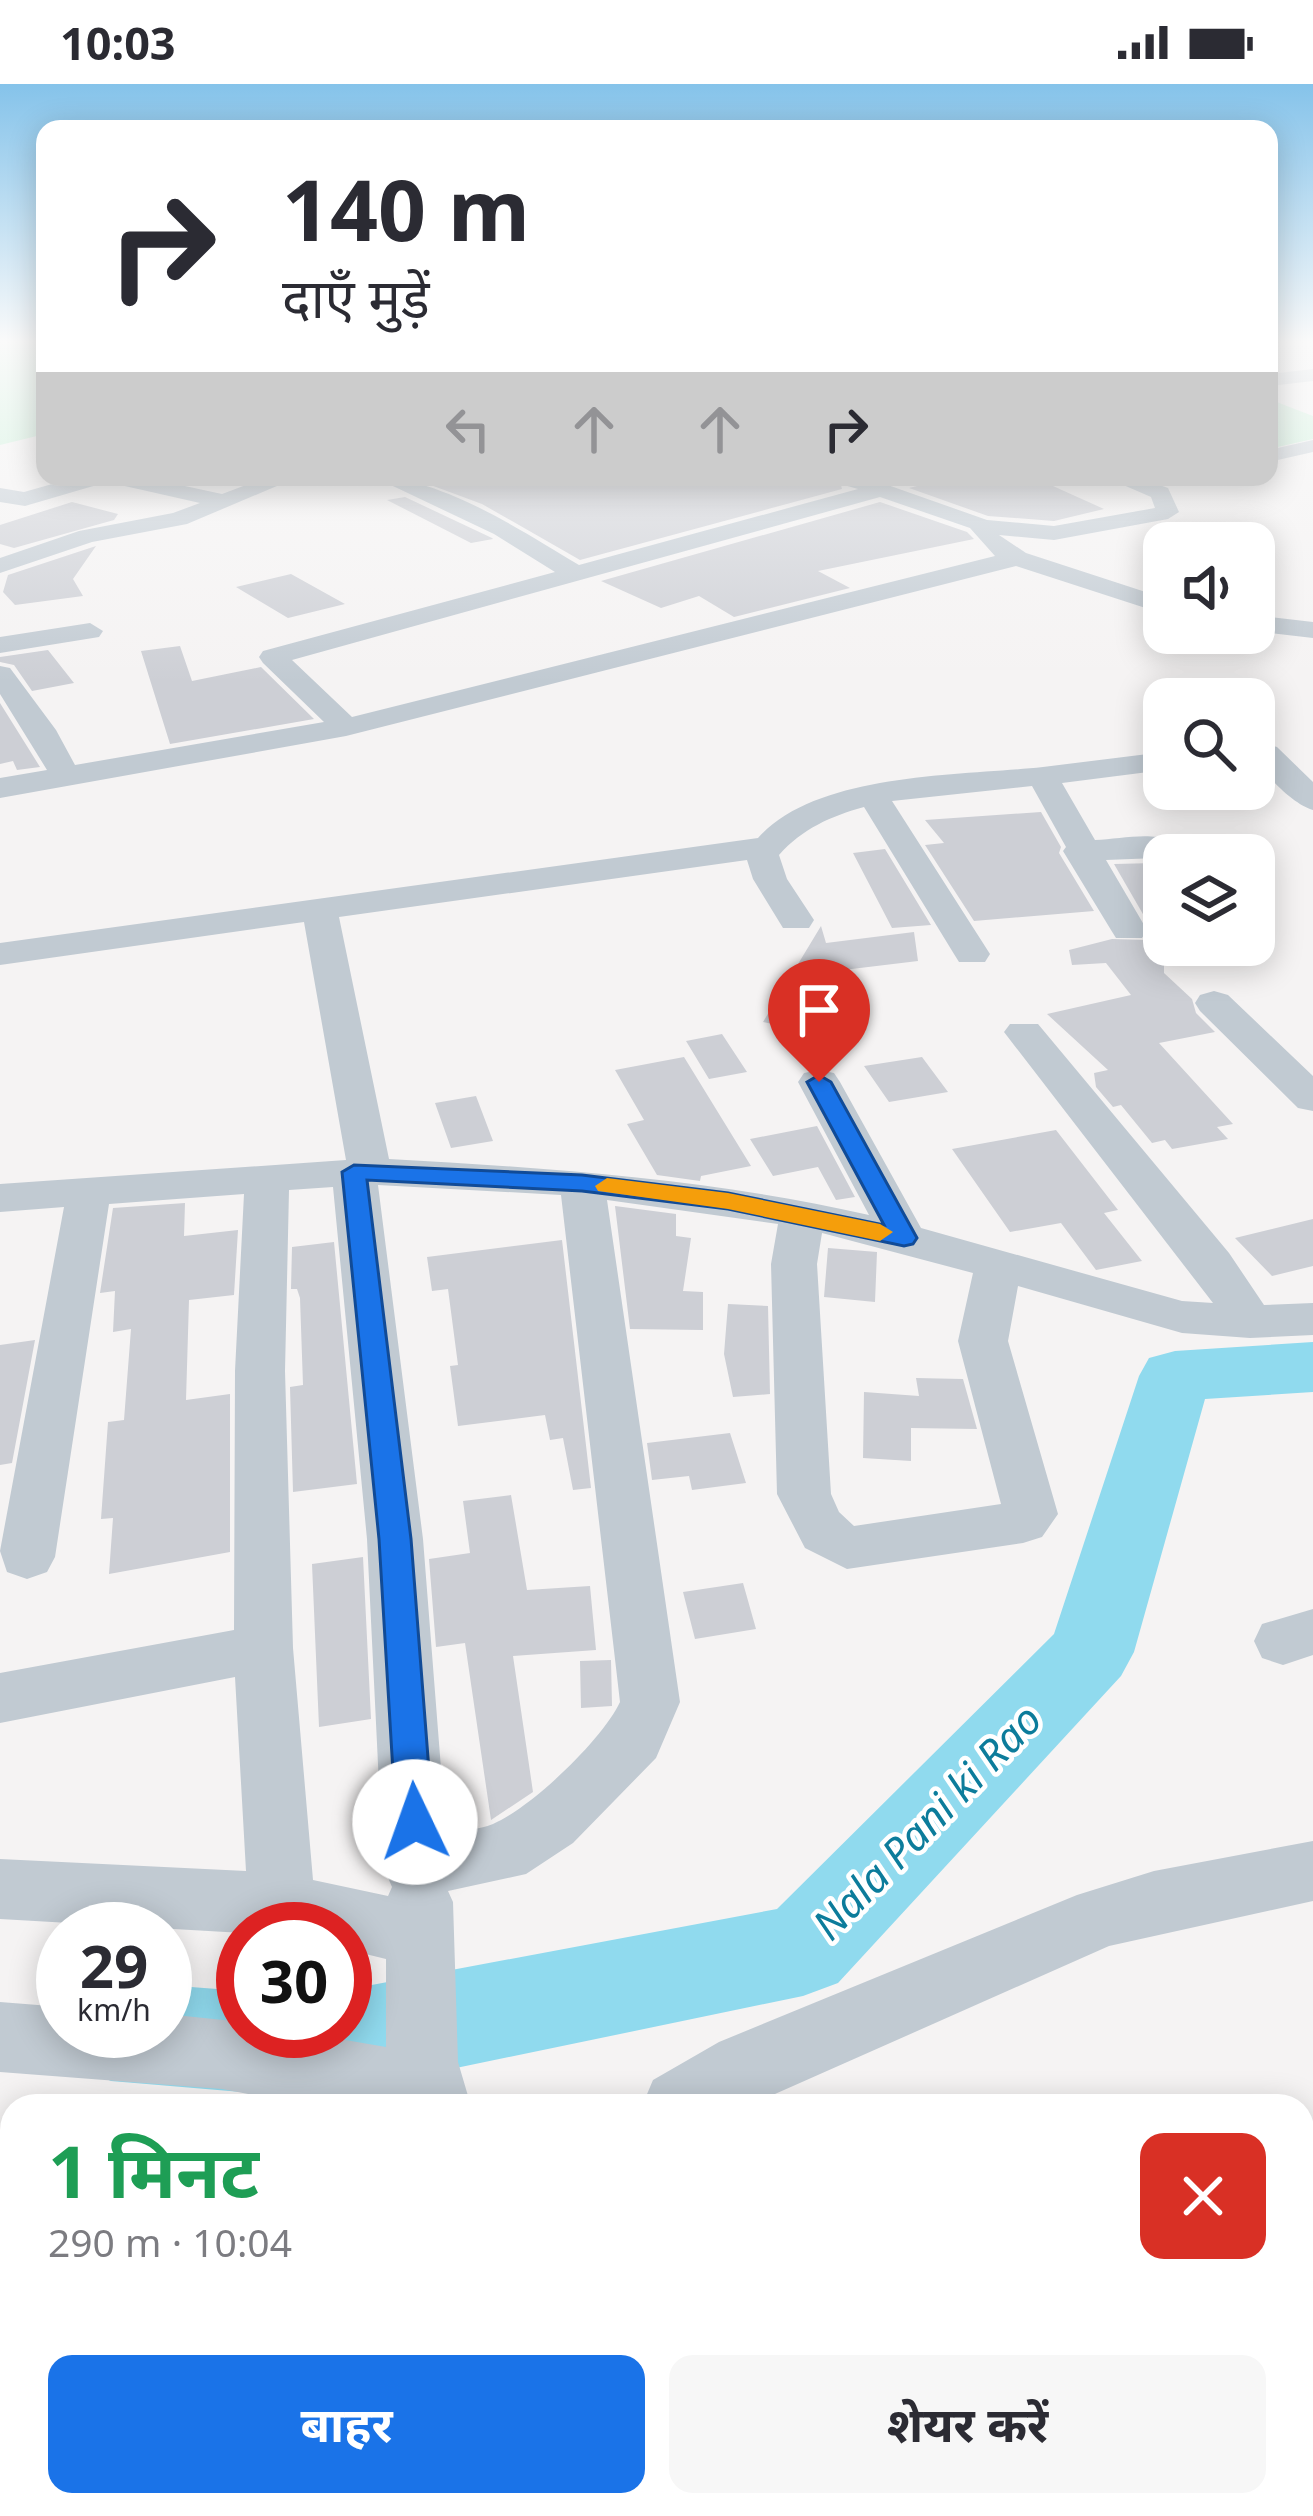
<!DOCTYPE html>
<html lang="hi">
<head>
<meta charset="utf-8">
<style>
  :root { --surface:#fff; --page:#f7f7f7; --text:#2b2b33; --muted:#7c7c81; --accent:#1a73e8 }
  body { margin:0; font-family:"Noto Sans","Noto Sans Devanagari",sans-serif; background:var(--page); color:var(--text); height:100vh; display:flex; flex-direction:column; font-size:45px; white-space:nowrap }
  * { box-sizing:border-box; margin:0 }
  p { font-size:39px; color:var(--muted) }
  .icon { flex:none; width:66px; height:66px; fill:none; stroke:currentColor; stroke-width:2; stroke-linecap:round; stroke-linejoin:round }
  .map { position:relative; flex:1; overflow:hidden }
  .sheet { position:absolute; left:0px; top:2010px; width:1314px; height:423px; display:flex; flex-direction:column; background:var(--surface); border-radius:36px 36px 0 0; box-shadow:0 6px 30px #0003 }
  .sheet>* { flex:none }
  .banner { position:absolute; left:36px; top:36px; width:1242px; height:366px; border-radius:24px; box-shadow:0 6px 30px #0003; background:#fff; color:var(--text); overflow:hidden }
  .controls { position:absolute; left:1143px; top:438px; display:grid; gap:24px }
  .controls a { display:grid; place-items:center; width:132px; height:132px; border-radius:24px; background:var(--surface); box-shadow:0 6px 30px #0003; font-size:60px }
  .speed { position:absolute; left:36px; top:1818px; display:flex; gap:24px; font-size:60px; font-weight:700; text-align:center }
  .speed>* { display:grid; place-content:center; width:156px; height:156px; border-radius:50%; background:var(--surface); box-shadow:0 6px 30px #0003; line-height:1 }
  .speed small { font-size:30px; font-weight:400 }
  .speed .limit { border:18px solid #d22; background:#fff; color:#111 }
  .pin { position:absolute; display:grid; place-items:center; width:102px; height:102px; color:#fff; margin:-123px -51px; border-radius:50% 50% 50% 0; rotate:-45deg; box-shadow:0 0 12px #0007 }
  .pin .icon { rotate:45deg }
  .me { position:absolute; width:132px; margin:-66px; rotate:357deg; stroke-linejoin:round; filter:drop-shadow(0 0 9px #0008) }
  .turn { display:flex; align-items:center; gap:42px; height:252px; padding:0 48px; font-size:54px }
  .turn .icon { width:156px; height:156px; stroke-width:2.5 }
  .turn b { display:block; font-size:84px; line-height:102px }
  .lanes { display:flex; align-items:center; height:114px; padding:0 48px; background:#0003; justify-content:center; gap:60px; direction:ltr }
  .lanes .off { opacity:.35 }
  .round { display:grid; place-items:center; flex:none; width:126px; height:126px; border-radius:24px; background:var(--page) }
  .summary { display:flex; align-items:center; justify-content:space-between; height:204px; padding:0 48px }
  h1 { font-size:72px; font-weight:700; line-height:90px; color:#1e9e55 }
  .button { display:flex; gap:24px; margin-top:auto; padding:24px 48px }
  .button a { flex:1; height:138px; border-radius:24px; background:var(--accent); color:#fff; font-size:48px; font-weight:700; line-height:138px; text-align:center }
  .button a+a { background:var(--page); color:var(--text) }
  .status { display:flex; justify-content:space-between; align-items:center; height:84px; padding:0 60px; background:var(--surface); direction:ltr }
  .status svg { height:33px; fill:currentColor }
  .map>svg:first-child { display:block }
  .green { fill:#c3f1d5 }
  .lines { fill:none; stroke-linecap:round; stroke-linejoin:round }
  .river { fill:#90daee; fill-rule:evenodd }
  .building { fill:#cdcfd5 }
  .minor { fill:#c1cad2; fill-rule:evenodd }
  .tertiary { fill:#c1cad2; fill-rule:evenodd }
  .route { fill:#1a73e8; stroke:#114b97; stroke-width:3 }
  .slow { fill:#f59e0b }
  .labels { text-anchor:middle; stroke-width:9; stroke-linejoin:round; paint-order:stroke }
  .near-water-label { font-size:42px; font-style:italic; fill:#0c7c9b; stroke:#fff }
</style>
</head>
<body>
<div class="status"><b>10:03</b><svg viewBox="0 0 49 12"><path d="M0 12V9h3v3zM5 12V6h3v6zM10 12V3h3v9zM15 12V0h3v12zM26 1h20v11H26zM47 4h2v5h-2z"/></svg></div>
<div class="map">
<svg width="1313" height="2432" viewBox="0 0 1313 2432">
  <rect width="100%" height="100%" fill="#f5f3f3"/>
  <path class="green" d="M 0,258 L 45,258 L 45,350 L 0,361 Z
    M 1269,315 L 1313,332 L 1313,355 L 1269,365 Z"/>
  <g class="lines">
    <path class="river" d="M 1313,1258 L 1313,1308 L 1205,1315 L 1134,1568 L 1121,1592 L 838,1899 L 803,1912 L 312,2014 L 111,1997 L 75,1982 L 60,1947 L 63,1939 L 63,1947 L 165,1947 L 165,1901 L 243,1907 L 243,1947 L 345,1947 L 345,1906 L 777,1825 L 1054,1550 L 1139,1292 L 1149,1274 L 1175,1267 Z"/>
  </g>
  <path class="building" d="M 409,393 L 839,393 L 842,405 L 580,476 L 482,420 Z
    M 954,393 L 977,401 L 1033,393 L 1104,425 L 1054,437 L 988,432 L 909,404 Z
    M 405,413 L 492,454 L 493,455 L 471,459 L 387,416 Z
    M 72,418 L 118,430 L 114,436 L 14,464 L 0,460 L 0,441 Z
    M 880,418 L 967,448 L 974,455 L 818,487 L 850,504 L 734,533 L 699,512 L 661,524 L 601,497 Z
    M 96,462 L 73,495 L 83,512 L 15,521 L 3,508 L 8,491 Z
    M 291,490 L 345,520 L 288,534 L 236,503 Z
    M 180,562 L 192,597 L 261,583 L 314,635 L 170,660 L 141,567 Z
    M 48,566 L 74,599 L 32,607 L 14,581 L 0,578 L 0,573 Z
    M 0,619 L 40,683 L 17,686 L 13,677 L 0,680 Z
    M 1041,728 L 1061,763 L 1059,769 L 1094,827 L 974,837 L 925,761 L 944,759 L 925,736 Z
    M 885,765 L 931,841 L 892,844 L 853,769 Z
    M 1156,779 L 1164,783 L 1164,889 L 1192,915 L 1196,929 L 1215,948 L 1159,959 L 1233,1040 L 1217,1043 L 1228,1055 L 1172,1065 L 1165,1056 L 1152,1059 L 1121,1021 L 1113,1023 L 1096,1003 L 1094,989 L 1108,986 L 1047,930 L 1131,911 L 1106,879 L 1072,881 L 1069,866 L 1112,855 L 1146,856 L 1151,844 L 1114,780 Z
    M 821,842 L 826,859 L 914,848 L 918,877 L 835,887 L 801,946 L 763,938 Z
    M 722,950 L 747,988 L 709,995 L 686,957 Z
    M 684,973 L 751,1082 L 701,1092 L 700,1097 L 657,1091 L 627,1040 L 644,1036 L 615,986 Z
    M 922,973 L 948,1008 L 889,1018 L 864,982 Z
    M 476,1012 L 493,1057 L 451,1064 L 435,1019 Z
    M 817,1042 L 855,1113 L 836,1116 L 818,1083 L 773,1092 L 750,1055 Z
    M 1056,1046 L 1118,1126 L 1104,1129 L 1142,1177 L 1096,1186 L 1061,1139 L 1010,1148 L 952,1065 Z
    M 185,1119 L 184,1152 L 238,1146 L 234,1211 L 189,1216 L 186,1316 L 230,1310 L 230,1468 L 109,1490 L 113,1434 L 101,1435 L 108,1338 L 124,1336 L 131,1245 L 113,1248 L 115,1207 L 100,1209 L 113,1124 Z
    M 615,1122 L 676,1130 L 676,1152 L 691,1154 L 683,1207 L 703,1208 L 703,1246 L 630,1245 Z
    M 1313,1135 L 1313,1182 L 1272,1192 L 1235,1154 Z
    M 562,1156 L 591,1404 L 573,1406 L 563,1354 L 550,1356 L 545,1331 L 458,1342 L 450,1282 L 458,1281 L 448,1205 L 432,1207 L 427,1173 Z
    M 334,1158 L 357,1400 L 293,1408 L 290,1303 L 303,1301 L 300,1214 L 297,1205 L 291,1205 L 292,1163 Z
    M 828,1164 L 877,1168 L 875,1218 L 824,1213 Z
    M 728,1220 L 768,1222 L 770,1310 L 733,1313 L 724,1270 Z
    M 35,1256 L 12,1379 L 0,1381 L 0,1261 Z
    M 916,1294 L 963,1295 L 977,1345 L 911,1344 L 911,1377 L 863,1374 L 864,1308 L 919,1312 Z
    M 730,1349 L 746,1399 L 692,1406 L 689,1392 L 652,1396 L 647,1359 Z
    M 511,1411 L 527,1506 L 590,1502 L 596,1566 L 513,1572 L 533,1708 L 491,1736 L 465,1559 L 436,1563 L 429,1475 L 470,1469 L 463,1417 Z
    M 363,1473 L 371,1635 L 319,1643 L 312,1480 Z
    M 743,1499 L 756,1545 L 695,1555 L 683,1508 Z
    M 611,1576 L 612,1622 L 581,1624 L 580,1577 Z"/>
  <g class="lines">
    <path class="minor" d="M 1313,285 L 1313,297 L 1269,302 L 1269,290 Z
      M 1313,356 L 1313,368 L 1269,378 L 1269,366 Z
      M 77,393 L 143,393 L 222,410 L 267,393 L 298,393 L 187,440 L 92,458 L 0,489 L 0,474 L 79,447 L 173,429 L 200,419 L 107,398 L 25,422 L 0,418 L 0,404 L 24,408 Z
      M 374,393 C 441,393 522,447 579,481 L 858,405 L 844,401 L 843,393 L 865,393 L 987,436 L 1054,442 L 1155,424 L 1151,413 L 1105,393 L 1137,393 L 1168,404 L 1179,428 L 1168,435 L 1054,456 L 999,451 L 1026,469 L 1164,514 L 1164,530 L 1016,482 L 346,652 L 0,714 L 0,694 L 47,686 L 0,610 L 0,582 L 10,584 L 56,646 L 75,681 L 324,638 L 263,579 L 259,573 L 263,567 L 555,488 L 494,450 ZM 880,413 L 970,444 L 995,472 L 352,633 L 292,576 Z
      M 1254,531 L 1313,538 L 1313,554 L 1254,547 Z
      M 90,539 L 103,547 L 99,553 L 0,569 L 0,553 Z
      M 1266,660 L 1277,663 L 1313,698 L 1313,726 C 1293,721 1256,685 1254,664 Z
      M 1164,668 L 1164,686 L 1062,699 L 1095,756 C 1127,755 1169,742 1189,771 L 1164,771 L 1164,779 L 1157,774 L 1106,776 L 1147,846 L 1142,854 L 1116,854 L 1111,846 L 1063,767 L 1066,763 L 1032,702 L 892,717 L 990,870 L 985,878 L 959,878 L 954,870 L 864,723 C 831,732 802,745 779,771 L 787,795 L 814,836 L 809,844 L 783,844 L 753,795 L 747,776 L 339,833 L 389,1075 C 551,1084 711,1095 869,1131 L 798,998 L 804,989 L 819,986 L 834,989 L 840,998 L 921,1144 L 1182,1217 L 1213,1219 L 1004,948 L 1010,940 L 1038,940 L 1229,1169 L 1264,1221 L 1313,1219 L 1313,1251 L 1250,1254 L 1182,1249 L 1018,1202 L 1008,1257 L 1058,1430 L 1042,1453 L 1023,1459 L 847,1485 L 805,1464 L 777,1410 L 771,1180 L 778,1140 L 607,1116 L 680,1618 L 656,1674 L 573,1759 L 526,1790 L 448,1807 L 453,1818 L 458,1978 L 471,2022 L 310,2022 L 222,2005 L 0,1988 L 0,1918 L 63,1923 L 63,1947 L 165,1947 L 165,1930 L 243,1938 L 243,1947 L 293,1947 L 386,1963 L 386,1875 L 345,1865 L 345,1845 L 243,1845 L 243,1849 L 0,1835 L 0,1775 L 246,1787 L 235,1593 L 0,1639 L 0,1589 L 234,1546 L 235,1287 L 244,1110 L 109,1120 L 55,1473 L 47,1488 L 27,1495 L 7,1488 L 0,1467 L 64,1123 L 0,1128 L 0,1100 L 346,1076 L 304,838 L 0,881 L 0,859 L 758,754 C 817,688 960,692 1043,683 C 1083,678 1124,673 1164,668 ZM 378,1101 L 561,1111 L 620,1618 C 603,1655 531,1724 493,1740 C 479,1746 461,1746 446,1748 L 423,1455 ZM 333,1103 L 367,1455 L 383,1782 L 392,1803 L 388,1812 L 313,1796 L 293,1564 L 285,1287 L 289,1106 ZM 822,1149 L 973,1189 L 958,1257 L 1001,1420 L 854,1442 L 839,1428 L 831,1410 L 817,1180 Z
      M 1214,907 L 1228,911 L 1313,992 L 1313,1027 L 1298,1024 L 1200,927 L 1195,919 L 1200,911 Z
      M 1313,1525 L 1313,1571 L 1283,1581 L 1262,1574 L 1254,1557 L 1262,1540 Z
      M 1313,1757 L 1313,1817 L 1109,1862 L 748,2022 L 642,2022 L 653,1996 L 719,1958 L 1077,1811 L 1154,1787 Z
      M 12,2190 L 12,2270 L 0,2272 L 0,2192 Z
      M 514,2421 L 600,2421 L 604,2432 L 518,2432 Z"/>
    <path class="tertiary" d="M 1313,2190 L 1313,2286 L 1302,2289 L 1302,2193 Z
      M 904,2421 L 1017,2421 L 1013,2432 L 899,2432 Z"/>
  </g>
  <linearGradient id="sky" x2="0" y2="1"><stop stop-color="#85c3ea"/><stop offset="0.43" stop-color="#fafafa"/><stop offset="1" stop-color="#fafafa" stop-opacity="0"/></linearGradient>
  <rect width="1313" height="598" fill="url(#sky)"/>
  <path class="route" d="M 819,991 L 831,998 L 917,1154 L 913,1160 L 904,1162 L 728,1125 L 582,1107 L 367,1096 L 411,1455 L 433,1738 L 428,1749 L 415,1754 L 402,1749 L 396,1738 L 379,1455 L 342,1088 L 354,1081 L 582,1091 L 728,1109 L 884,1141 L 807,998 Z"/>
  <path class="slow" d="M 607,1094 L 728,1109 L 880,1140 L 893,1148 L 880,1157 L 728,1125 L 598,1107 L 595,1102 Z"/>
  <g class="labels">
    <g class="near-water-label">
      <text transform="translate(927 1738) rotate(-46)" y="15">Nala Pani ki Rao</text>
    </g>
  </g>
</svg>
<div class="controls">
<a><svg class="icon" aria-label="sound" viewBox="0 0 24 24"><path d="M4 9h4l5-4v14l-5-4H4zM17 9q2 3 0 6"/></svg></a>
<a><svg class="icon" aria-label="search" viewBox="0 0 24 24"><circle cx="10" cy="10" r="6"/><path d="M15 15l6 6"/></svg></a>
<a><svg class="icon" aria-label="layers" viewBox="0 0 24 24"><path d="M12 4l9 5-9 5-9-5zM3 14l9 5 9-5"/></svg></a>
</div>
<div class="speed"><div>29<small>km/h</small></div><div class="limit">30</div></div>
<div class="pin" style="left:819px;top:998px;background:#d93025"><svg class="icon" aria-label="arrive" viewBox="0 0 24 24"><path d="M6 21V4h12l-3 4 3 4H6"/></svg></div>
<svg class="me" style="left:415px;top:1738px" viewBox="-20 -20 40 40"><circle r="19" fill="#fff"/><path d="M0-13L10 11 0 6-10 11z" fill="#1a73e8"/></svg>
<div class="banner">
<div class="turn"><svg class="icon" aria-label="right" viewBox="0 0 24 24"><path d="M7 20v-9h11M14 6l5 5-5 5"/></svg><div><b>140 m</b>दाएँ मुड़ें</div></div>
<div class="lanes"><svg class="icon off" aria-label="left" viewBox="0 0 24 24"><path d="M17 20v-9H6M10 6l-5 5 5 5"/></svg><svg class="icon off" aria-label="ahead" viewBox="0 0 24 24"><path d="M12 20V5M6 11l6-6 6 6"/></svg><svg class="icon off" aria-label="ahead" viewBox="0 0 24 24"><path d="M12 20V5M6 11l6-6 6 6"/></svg><svg class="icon" aria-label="right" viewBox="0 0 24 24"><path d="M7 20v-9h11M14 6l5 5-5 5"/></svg></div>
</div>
<section class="sheet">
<div class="summary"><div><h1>1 मिनट</h1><p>290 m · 10:04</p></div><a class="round" style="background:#d93025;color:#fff"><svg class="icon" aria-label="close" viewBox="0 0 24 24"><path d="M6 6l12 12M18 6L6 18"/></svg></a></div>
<div class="button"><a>बाहर</a><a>शेयर करें</a></div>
</section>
</div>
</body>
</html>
